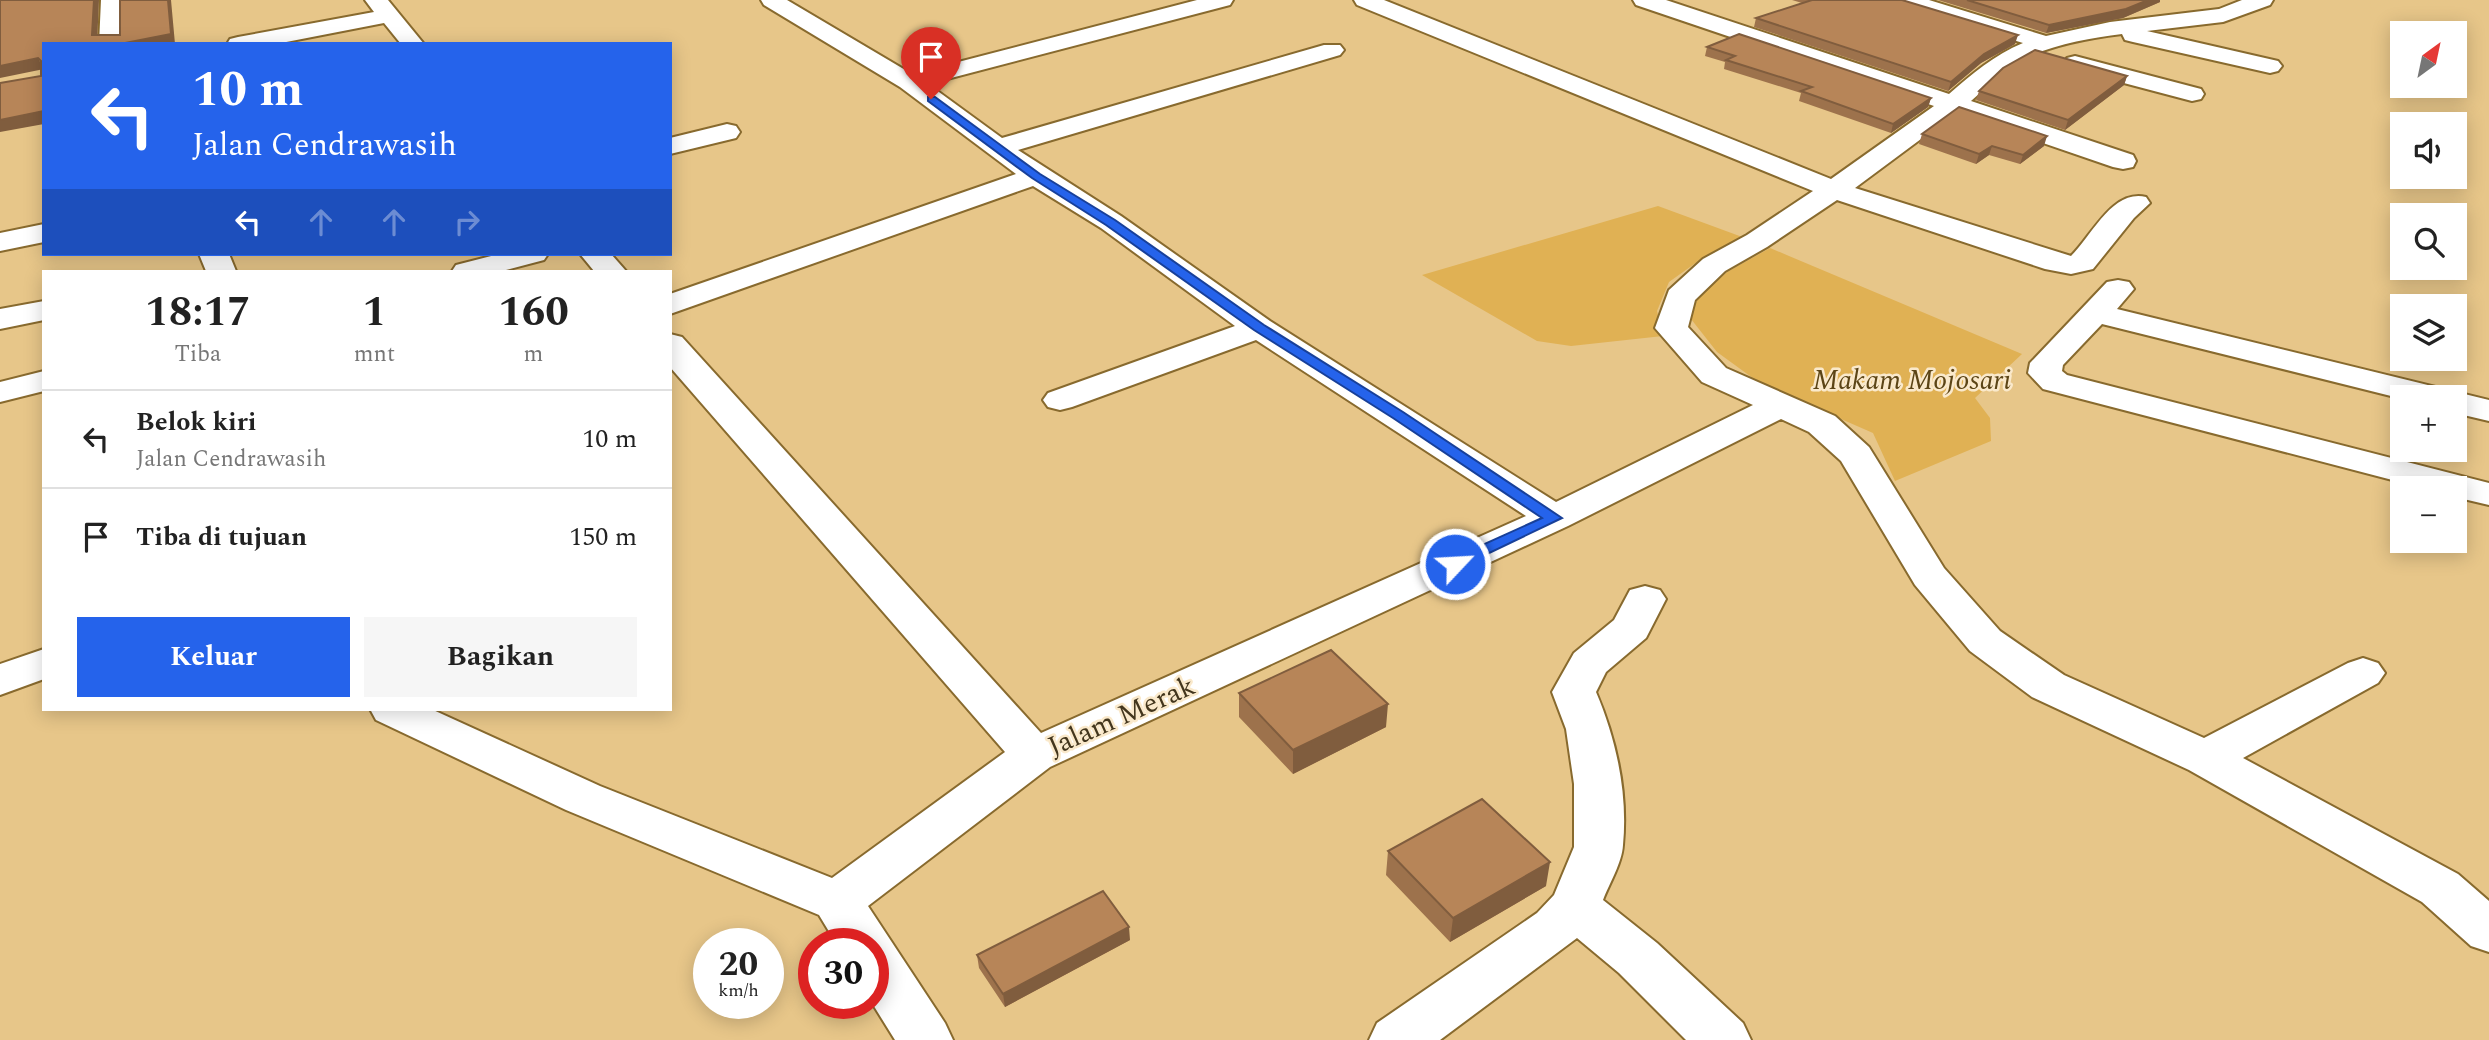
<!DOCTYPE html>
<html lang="id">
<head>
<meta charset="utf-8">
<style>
  :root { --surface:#fff; --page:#f6f6f6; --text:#222; --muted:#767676; --line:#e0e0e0; --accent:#2563eb }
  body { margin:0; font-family:Spectral,serif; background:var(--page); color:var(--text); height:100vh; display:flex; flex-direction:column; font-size:26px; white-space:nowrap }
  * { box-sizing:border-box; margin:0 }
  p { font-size:23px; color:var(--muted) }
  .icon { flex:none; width:38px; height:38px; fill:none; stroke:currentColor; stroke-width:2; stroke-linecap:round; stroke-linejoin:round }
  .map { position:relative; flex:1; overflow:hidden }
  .details { position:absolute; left:42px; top:270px; width:630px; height:441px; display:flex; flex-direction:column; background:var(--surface); border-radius:0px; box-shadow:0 4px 18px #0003 }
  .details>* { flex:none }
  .top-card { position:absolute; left:42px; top:42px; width:630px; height:214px; border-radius:0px; box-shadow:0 4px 18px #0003; background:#2563eb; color:#fff; overflow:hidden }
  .needle { width:46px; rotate:33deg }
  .controls { position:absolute; left:2390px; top:21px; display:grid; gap:14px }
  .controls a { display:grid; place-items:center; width:77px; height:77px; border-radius:0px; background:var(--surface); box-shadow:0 4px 18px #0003; font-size:35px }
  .speed { position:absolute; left:693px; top:928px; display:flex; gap:14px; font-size:35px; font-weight:700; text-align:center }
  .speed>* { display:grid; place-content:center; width:91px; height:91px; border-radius:50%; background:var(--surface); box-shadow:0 4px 18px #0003; line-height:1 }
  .speed small { font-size:18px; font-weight:400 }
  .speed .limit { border:10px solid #d22; background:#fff; color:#111 }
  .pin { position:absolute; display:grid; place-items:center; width:60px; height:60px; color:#fff; margin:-72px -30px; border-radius:50% 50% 50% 0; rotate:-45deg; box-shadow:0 0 7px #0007 }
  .pin .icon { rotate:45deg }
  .me { position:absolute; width:77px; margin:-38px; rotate:65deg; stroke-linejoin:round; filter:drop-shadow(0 0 5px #0008) }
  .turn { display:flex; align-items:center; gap:24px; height:147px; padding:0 35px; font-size:32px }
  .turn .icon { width:91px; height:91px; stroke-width:2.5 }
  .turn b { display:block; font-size:49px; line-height:60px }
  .lanes { display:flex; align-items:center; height:66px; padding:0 35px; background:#0003; justify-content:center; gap:35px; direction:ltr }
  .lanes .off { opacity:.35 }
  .eta { display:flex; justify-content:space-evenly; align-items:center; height:119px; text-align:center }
  .eta b { font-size:42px; font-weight:700; line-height:49px }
  .action { display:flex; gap:14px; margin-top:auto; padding:14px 35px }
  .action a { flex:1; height:80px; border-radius:0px; background:var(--accent); color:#fff; font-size:28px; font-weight:700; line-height:80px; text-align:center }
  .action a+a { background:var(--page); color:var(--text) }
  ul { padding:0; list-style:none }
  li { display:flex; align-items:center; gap:21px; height:98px; padding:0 35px; border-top:2px solid var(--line) }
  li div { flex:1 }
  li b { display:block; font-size:26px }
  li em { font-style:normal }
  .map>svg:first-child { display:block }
  .green { fill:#e0b154 }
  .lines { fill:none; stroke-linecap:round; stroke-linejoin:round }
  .minor-casing { stroke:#886a2e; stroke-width:4 }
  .minor { fill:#fff; fill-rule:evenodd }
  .wall { fill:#9d724c }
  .shaded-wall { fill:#805d3e }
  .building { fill:#b78558; stroke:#805d3e; stroke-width:2 }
  .route { fill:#2563eb; stroke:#184099; stroke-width:2 }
  .labels { text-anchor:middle; stroke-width:5; stroke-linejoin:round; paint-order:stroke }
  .park-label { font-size:28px; font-style:italic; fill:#5c4516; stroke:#fae9cb }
  .street-label { font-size:28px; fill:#43361d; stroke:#fae9cb }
</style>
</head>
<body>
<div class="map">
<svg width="2489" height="1040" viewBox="0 0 2489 1040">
  <rect width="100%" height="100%" fill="#e7c689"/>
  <path class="green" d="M 1658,206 L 1745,238 L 1736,245 L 1704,257 L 1669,282 L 1657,311 L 1663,336 L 1571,346 L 1537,341 L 1422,275 Z
    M 1770,248 L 2022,354 L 1975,398 L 1990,418 L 1991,441 L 1895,481 L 1873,433 L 1761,384 L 1717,352 L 1691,319 L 1697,299 L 1727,272 Z"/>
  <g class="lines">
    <g class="minor-casing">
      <path id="minor" d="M 101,0 L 123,0 L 123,44 L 99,44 Z
        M 365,0 L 388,0 L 424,44 L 401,44 L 384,23 L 276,44 L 227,44 L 230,39 L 238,37 L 374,12 Z
        M 761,0 L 787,0 L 912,74 L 1197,0 L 1233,0 L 1230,5 L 928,84 L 1002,138 L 1324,45 L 1340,45 L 1344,50 L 1340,55 L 1018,150 L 1121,216 L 1270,321 L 1556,502 L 1753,405 L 1702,382 L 1655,328 L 1669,290 L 1703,259 L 1747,235 L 1813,191 L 1357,5 L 1354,0 L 1384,0 L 1831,179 L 1934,106 L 1636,5 L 1633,0 L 1666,0 L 1949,94 C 1972,74 1994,55 2023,43 L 1898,5 L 1895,0 L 1929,0 L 2046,36 L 2110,22 L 2219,9 L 2242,0 L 2273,0 L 2270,5 L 2223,22 L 2147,31 L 2278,61 L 2282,66 L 2278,71 L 2270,73 L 2133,42 L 2125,40 L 2122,34 C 2089,38 2051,45 2022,60 C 2002,71 1987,87 1971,101 L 2133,155 L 2136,161 L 2133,167 L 2123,169 L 2113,167 L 1956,113 L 1855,188 L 2071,256 C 2092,236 2112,189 2146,197 L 2150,203 L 2134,218 L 2093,269 L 2071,274 L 2045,269 L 1837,200 L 1767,247 L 1725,271 L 1695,300 L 1688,327 L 1726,368 L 1835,416 L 1869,447 L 1944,568 L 2000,631 L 2064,675 L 2204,738 L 2348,663 L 2363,658 L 2378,663 L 2385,673 L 2378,683 L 2243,758 L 2458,874 L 2489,901 L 2489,952 L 2471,946 L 2422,902 L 2189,770 L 2032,697 L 1970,651 L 1915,585 L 1841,461 L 1809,432 L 1781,419 L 1568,526 L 1050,767 L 868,906 L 945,1023 L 953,1040 L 895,1040 L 872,1003 L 873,943 L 836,943 L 819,915 L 566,810 L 376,720 L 370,709 L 431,709 L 600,786 L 832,878 L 1005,752 L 670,367 L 670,334 L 682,337 L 1041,733 L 1526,516 L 1256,340 L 1072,407 L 1060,410 L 1048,407 L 1043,400 L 1048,393 L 1235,326 L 1101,228 L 1033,186 L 670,314 L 670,294 L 1016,174 L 900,87 L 764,5 Z
        M 2075,56 L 2201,89 L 2204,94 L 2201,99 L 2192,101 L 2067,68 L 2063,63 L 2067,58 Z
        M 727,124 L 736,126 L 740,132 L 736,138 L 670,154 L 670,138 Z
        M 44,224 L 44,242 L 0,251 L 0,233 Z
        M 199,254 L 229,254 L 236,271 L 206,271 Z
        M 499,254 L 548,254 L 544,260 L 502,271 L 452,271 L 456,265 Z
        M 580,254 L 611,254 L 626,271 L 594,271 Z
        M 2118,280 L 2129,282 L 2134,289 L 2117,309 L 2489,400 L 2489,421 L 2455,413 L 2455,397 L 2403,399 L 2102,324 L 2063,365 L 2062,371 L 2067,375 L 2489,483 L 2489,505 L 2455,497 L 2455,488 L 2423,488 L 2043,389 L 2028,373 L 2030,363 L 2107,282 Z
        M 44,301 L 44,320 L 0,329 L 0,309 Z
        M 44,371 L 44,391 L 0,402 L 0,382 Z
        M 1645,586 L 1660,590 L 1666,599 L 1646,638 L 1606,672 L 1596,692 C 1616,739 1628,793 1623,845 C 1622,863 1609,884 1603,900 L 1657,943 L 1743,1023 L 1751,1040 L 1686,1040 L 1619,973 L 1577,938 L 1440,1040 L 1369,1040 L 1377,1023 L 1537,913 L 1554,895 L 1574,847 L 1574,784 L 1566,729 L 1552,692 L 1574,653 L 1614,620 L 1630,590 Z
        M 44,649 L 44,679 L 0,695 L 0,664 Z"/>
    </g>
    <use href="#minor" class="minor"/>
  </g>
  <path class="wall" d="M 1792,0 L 1902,0 L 2015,44 L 1981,63 L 1948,91 L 1754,27 L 1756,18 L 1802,3 Z
    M 1938,0 L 2160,0 L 2160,2 L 2123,18 L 2046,33 Z
    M 1707,47 L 1931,98 L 1928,107 L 1891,133 L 1799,101 L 1801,93 L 1724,69 L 1725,62 L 1705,56 Z
    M 2127,76 L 2124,85 L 2065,130 L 1976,100 L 1979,91 Z
    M 1922,134 L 2044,146 L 2020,164 L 1989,155 L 1976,164 L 1919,144 Z
    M 1239,693 L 1386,727 L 1293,774 L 1239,717 Z
    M 1388,851 L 1546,886 L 1450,942 L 1386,875 Z
    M 1130,940 L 1005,1007 L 979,968 L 977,955 Z"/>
  <path class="shaded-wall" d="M 94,0 L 99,0 L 97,44 L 92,35 Z
    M 168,0 L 171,0 L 175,44 L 120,44 Z
    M 2148,0 L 2160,0 L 2160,2 L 2123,18 L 2046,33 L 2049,25 Z
    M 2018,35 L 2015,44 L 1981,63 L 1948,91 L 1951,82 L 1984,54 Z
    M 38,58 L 44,69 L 0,78 L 0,66 Z
    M 2127,76 L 2124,85 L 2065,130 L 2068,120 Z
    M 1931,98 L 1928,107 L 1891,133 L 1893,124 Z
    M 44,111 L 44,124 L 0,132 L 0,120 Z
    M 2047,136 L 2044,146 L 2020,164 L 2023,155 Z
    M 1992,146 L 1989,155 L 1976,164 L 1979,154 Z
    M 1388,704 L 1386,727 L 1293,774 L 1293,750 Z
    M 1550,862 L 1546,886 L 1450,942 L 1453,918 Z
    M 1129,927 L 1130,940 L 1005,1007 L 1003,994 Z"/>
  <path class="building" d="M 0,0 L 94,0 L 92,35 L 120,35 L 120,0 L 168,0 L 171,34 L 120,44 L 44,44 L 44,111 L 0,120 L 0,83 L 41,76 L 41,61 L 38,58 L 0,66 Z
    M 1812,0 L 1902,0 L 2018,35 L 1984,54 L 1951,82 L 1756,18 Z
    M 1967,0 L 2148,0 L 2126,9 L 2049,25 Z
    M 1739,34 L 1931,98 L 1893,124 L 1801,91 L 1812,87 L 1726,60 L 1735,56 L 1707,47 Z
    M 2035,50 L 2127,76 L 2068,120 L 1979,91 L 2003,68 Z
    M 1959,107 L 2047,136 L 2023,155 L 1992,146 L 1979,154 L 1922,134 Z
    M 1331,650 L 1388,704 L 1293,750 L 1239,693 Z
    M 1482,799 L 1550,862 L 1453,918 L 1388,851 Z
    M 1103,891 L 1129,927 L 1003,994 L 977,955 Z"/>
  <path class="route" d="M 928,97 L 935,97 L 1040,174 L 1115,220 L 1264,325 L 1403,412 L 1562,518 L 1460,567 L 1449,567 L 1446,564 L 1449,560 L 1542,518 L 1393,418 L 1254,330 L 1106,225 L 1032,178 L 928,101 Z"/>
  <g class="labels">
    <g class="park-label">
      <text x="1912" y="389">Makam Mojosari</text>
    </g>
    <g class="street-label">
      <text transform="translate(1121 715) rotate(-24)" y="10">Jalam Merak</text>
    </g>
  </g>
</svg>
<div class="controls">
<a><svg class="needle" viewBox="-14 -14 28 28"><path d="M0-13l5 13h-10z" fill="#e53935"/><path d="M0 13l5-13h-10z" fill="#767676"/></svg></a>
<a><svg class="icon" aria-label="sound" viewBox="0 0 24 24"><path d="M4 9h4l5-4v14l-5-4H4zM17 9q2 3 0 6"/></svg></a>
<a><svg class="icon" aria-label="search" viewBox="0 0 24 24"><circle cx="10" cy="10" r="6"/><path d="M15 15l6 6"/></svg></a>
<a><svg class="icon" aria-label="layers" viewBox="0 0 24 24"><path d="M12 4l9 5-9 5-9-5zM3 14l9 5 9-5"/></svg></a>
<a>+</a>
<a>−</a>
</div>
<div class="speed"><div>20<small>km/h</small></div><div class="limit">30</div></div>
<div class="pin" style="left:931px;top:99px;background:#d93025"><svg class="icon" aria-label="arrive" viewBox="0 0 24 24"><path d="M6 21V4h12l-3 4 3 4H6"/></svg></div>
<svg class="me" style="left:1455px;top:564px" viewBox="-20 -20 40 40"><circle r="17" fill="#2563eb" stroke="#fff" stroke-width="3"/><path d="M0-11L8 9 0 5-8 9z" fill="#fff"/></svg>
<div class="top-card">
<div class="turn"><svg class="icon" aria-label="left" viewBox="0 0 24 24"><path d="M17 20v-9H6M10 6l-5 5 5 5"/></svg><div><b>10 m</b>Jalan Cendrawasih</div></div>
<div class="lanes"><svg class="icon" aria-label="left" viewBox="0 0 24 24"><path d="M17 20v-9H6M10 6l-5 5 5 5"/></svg><svg class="icon off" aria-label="ahead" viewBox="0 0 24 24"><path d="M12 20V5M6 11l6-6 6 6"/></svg><svg class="icon off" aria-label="ahead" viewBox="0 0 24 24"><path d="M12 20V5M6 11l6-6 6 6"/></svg><svg class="icon off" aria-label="right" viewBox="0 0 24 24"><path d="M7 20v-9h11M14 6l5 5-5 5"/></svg></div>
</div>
<section class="details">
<div class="eta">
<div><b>18:17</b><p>Tiba</p></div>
<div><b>1</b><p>mnt</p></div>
<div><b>160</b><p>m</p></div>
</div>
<ul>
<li><svg class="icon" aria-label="left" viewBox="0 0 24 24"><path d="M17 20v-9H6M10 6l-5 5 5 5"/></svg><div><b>Belok kiri</b><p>Jalan Cendrawasih</p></div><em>10 m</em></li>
<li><svg class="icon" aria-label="arrive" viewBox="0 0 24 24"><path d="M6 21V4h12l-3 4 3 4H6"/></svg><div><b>Tiba di tujuan</b></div><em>150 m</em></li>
</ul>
<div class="action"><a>Keluar</a><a>Bagikan</a></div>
</section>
</div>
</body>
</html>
